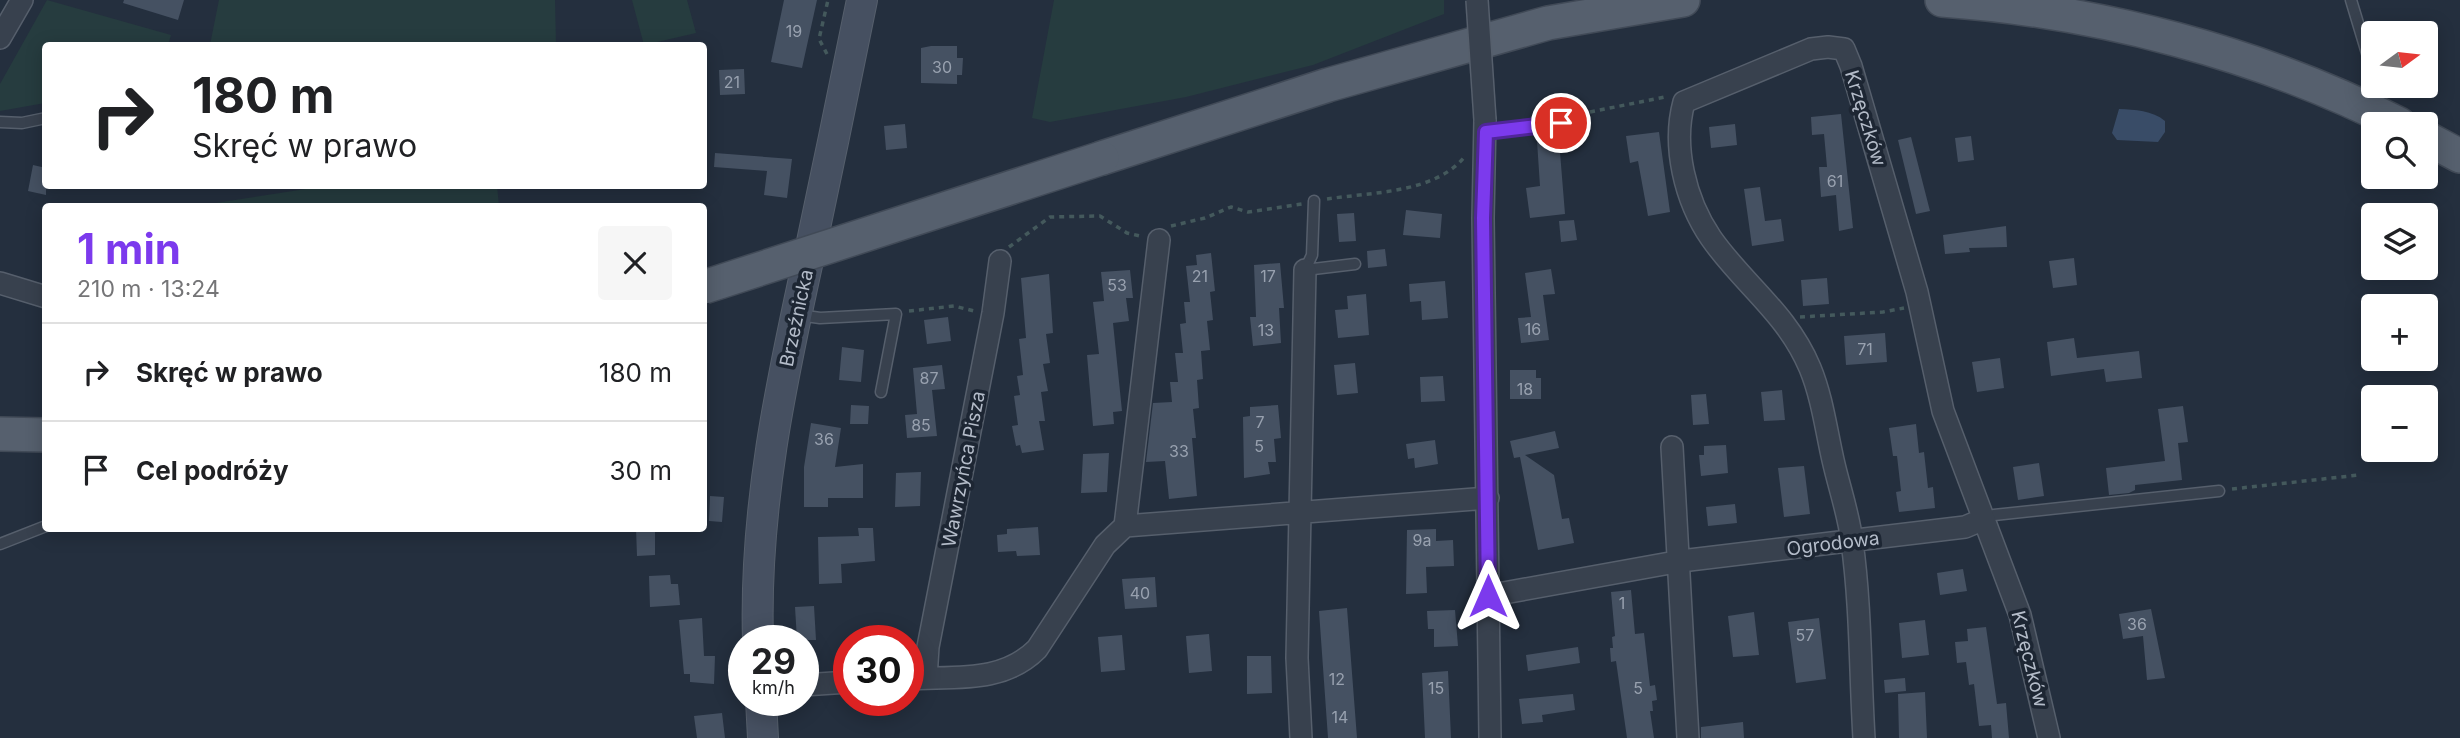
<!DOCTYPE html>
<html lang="pl">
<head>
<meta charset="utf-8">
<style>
  :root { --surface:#fff; --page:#f6f6f6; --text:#202124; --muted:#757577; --line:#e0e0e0; --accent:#7c3aed }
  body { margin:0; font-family:Inter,sans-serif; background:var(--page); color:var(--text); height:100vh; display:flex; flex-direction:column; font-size:26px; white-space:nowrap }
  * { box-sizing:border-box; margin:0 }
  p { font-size:23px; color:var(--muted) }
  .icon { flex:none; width:38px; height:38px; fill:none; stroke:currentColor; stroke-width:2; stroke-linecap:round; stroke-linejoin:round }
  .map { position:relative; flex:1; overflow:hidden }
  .drawer { position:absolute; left:42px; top:203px; width:665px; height:329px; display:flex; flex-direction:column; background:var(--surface); border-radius:7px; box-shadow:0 4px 18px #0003 }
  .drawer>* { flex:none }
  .top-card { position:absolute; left:42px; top:42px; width:665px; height:147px; border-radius:7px; box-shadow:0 4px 18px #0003; background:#fff; color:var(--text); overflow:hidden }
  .needle { width:46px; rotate:75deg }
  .buttons { position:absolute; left:2361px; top:21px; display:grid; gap:14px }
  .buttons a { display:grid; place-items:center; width:77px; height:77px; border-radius:7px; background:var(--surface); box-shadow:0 4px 18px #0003; font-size:35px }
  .speed { position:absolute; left:728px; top:625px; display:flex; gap:14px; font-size:35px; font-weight:700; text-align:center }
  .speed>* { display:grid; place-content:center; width:91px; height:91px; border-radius:50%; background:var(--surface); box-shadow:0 4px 18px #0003; line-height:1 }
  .speed small { font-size:18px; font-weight:400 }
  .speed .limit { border:10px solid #d22; background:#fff; color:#111 }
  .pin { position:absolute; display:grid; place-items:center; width:60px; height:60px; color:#fff; margin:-30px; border:4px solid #fff; border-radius:50%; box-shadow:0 2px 7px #0007 }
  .me { position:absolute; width:77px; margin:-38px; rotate:0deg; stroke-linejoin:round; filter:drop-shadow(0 0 5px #0008) }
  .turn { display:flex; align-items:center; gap:24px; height:147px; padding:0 35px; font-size:32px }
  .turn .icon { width:91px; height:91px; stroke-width:2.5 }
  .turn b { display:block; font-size:49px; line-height:60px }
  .round { display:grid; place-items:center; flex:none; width:74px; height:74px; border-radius:7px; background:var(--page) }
  .headline { display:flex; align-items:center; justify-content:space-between; height:119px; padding:0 35px }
  h1 { font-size:42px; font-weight:700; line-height:52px; color:var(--accent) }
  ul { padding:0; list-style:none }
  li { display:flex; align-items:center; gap:21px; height:98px; padding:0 35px; border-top:2px solid var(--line) }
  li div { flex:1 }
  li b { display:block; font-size:26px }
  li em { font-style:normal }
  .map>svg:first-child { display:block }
  .green { fill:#263c3f }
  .water { fill:#394c67 }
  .building { fill:#455162 }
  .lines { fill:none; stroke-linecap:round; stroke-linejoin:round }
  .lane-casing { stroke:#565f6c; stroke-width:13 }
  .street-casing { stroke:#565f6c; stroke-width:24 }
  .secondary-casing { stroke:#565f6c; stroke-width:32 }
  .primary-casing { stroke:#414a57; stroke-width:36 }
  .path { stroke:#44595c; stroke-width:3.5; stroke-dasharray:5 5; stroke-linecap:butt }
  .lane { stroke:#38414e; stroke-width:10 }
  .street { stroke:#38414e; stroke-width:21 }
  .secondary { stroke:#465061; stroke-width:30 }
  .primary { stroke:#56606e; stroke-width:33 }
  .street-bridge-casing { stroke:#565f6c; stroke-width:24; stroke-linecap:butt }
  .primary-bridge-casing { stroke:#414a57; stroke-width:36; stroke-linecap:butt }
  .street-bridge { stroke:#38414e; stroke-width:21 }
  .primary-bridge { stroke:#56606e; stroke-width:33 }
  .route-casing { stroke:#51269a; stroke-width:18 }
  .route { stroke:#7c3aed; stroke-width:12 }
  .labels { text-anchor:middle; stroke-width:7; stroke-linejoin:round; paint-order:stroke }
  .number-label { font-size:16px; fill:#98a1af }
  .street-label { font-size:19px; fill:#b4bcc9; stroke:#1d2633 }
</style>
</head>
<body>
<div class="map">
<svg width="2460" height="738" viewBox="0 0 2460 738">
  <rect width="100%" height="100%" fill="#242f3e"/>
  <path class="green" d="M 47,0 L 171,35 L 168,45 L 46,46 L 45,103 L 0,111 L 0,84 Z
    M 219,0 L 555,0 L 556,45 L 210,45 Z
    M 632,0 L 687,0 L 696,33 L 644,45 Z
    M 1054,0 L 1444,0 L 1444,14 L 1313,65 L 1186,97 L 1050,122 L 1032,118 Z
    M 325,186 L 497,186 L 499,206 L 196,206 Z"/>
  <path class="water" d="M 2119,109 C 2135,110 2152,110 2165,121 L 2165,132 L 2158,142 L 2117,140 L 2112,133 Z"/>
  <path class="building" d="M 124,0 L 184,0 L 178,20 L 123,3 Z
    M 784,0 L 817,0 L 802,68 L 771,62 Z
    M 931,46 L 957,46 L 957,58 L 963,58 L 962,75 L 957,75 L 957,84 L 921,83 L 921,48 Z
    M 744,69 L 745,94 L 720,95 L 719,70 Z
    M 1841,114 L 1853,228 L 1839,231 L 1836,195 L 1821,197 L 1819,167 L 1827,167 L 1824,134 L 1812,135 L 1811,117 Z
    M 905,124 L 907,148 L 886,150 L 884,126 Z
    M 1735,124 L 1737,145 L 1711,148 L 1709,127 Z
    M 1659,132 L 1670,212 L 1648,216 L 1638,161 L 1630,163 L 1626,136 Z
    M 1971,136 L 1974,160 L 1958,162 L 1955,138 Z
    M 1911,137 L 1930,211 L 1916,214 L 1898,140 Z
    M 1559,140 L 1565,214 L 1530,218 L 1526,188 L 1540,186 L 1537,141 Z
    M 715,153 L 792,159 L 787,198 L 764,195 L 767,171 L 714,167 Z
    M 33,165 L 46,168 L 46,195 L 28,191 Z
    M 1760,187 L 1765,221 L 1781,219 L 1784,241 L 1752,246 L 1744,189 Z
    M 1406,210 L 1442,214 L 1440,238 L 1403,235 Z
    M 1354,213 L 1356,241 L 1339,242 L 1337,214 Z
    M 1574,220 L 1577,240 L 1561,242 L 1559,221 Z
    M 2006,226 L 2007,247 L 1969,248 L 1970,252 L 1945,254 L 1943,235 Z
    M 1385,249 L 1387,266 L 1368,268 L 1367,251 Z
    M 1211,253 L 1215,291 L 1210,292 L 1213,320 L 1207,321 L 1210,350 L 1201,351 L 1203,379 L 1197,380 L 1199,408 L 1193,409 L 1196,438 L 1192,438 L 1197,496 L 1169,499 L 1165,461 L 1146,462 L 1153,403 L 1172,402 L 1170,382 L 1178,382 L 1175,353 L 1183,353 L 1180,324 L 1186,323 L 1184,302 L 1190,302 L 1186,266 L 1197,265 L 1196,255 Z
    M 2074,258 L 2077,285 L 2053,288 L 2049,261 Z
    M 1280,263 L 1284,308 L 1279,308 L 1281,343 L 1253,346 L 1250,317 L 1256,317 L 1254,265 Z
    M 1551,269 L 1555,294 L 1543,295 L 1549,340 L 1521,343 L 1518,318 L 1531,317 L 1525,273 Z
    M 1130,270 L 1133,298 L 1126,298 L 1129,321 L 1113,323 L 1122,411 L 1113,412 L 1114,424 L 1093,426 L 1087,355 L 1099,354 L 1093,302 L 1104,301 L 1101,272 Z
    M 1049,274 L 1053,333 L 1046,334 L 1050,363 L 1043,364 L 1048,391 L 1041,392 L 1045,421 L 1039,421 L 1044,450 L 1022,453 L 1020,445 L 1016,446 L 1012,426 L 1018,425 L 1014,396 L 1020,395 L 1017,376 L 1023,375 L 1019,339 L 1026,338 L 1021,278 Z
    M 1827,278 L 1829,304 L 1803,306 L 1801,280 Z
    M 1445,281 L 1448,318 L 1422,320 L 1421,301 L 1410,302 L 1409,284 Z
    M 1366,294 L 1369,335 L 1338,338 L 1335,310 L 1348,309 L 1347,296 Z
    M 948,317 L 951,341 L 927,344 L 924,320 Z
    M 1885,333 L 1887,362 L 1846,365 L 1844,336 Z
    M 2074,338 L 2077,358 L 2139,351 L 2142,378 L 2106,382 L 2104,369 L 2051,376 L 2047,342 Z
    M 842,347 L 864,350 L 861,382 L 839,380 Z
    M 2000,358 L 2004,388 L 1977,392 L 1972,362 Z
    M 1355,363 L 1358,393 L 1337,395 L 1334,365 Z
    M 942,365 L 945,389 L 932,390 L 937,436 L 907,438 L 905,415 L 917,414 L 913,368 Z
    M 1510,370 L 1536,370 L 1536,378 L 1541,378 L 1541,399 L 1510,399 Z
    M 1443,376 L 1445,401 L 1421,402 L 1420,377 Z
    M 1782,390 L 1785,420 L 1764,421 L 1761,392 Z
    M 1706,394 L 1709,424 L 1693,425 L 1691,395 Z
    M 851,405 L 869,406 L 868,424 L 850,424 Z
    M 1278,405 L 1281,438 L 1274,439 L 1276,462 L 1268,462 L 1270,474 L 1244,478 L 1243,417 L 1250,416 L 1250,407 Z
    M 2183,406 L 2188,442 L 2178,443 L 2182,480 L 2135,485 L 2135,490 L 2129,493 L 2109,495 L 2106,468 L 2165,461 L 2158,409 Z
    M 811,423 L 841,428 L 835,467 L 863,464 L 863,498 L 828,498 L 828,507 L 804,507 L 804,467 Z
    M 1916,424 L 1919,453 L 1924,452 L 1928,488 L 1933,487 L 1935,508 L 1899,512 L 1896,492 L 1901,491 L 1897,456 L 1893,456 L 1889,428 Z
    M 1555,431 L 1559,448 L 1525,455 L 1554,475 L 1562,519 L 1569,518 L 1574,543 L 1538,550 L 1520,457 L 1514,458 L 1510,441 Z
    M 1435,440 L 1438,464 L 1415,468 L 1414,458 L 1408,459 L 1406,444 Z
    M 1726,445 L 1728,473 L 1701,476 L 1699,455 L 1704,455 L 1704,446 Z
    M 1109,453 L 1107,492 L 1081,493 L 1083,454 Z
    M 2039,463 L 2044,496 L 2018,500 L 2013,467 Z
    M 1804,466 L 1810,514 L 1784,517 L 1778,468 Z
    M 921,472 L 920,506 L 895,507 L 896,473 Z
    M 710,496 L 724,497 L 722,522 L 709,521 Z
    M 1735,504 L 1737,523 L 1708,526 L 1706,507 Z
    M 1038,527 L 1040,555 L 1017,556 L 1016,551 L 998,552 L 997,535 L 1007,534 L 1007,529 Z
    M 636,528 L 655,528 L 655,555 L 637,556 Z
    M 858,528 L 873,528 L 875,561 L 841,564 L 842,583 L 819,584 L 818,537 L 859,536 Z
    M 1436,529 L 1436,541 L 1453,540 L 1454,566 L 1426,567 L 1427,593 L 1406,594 L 1407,530 Z
    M 1963,569 L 1967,591 L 1940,595 L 1937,573 Z
    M 670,575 L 671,584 L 678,584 L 680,605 L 650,607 L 649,576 Z
    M 1155,577 L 1157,607 L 1125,609 L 1122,579 Z
    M 1631,590 L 1635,634 L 1644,633 L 1650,686 L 1655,685 L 1657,700 L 1652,701 L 1653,711 L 1650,711 L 1654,738 L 1627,738 L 1616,661 L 1611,662 L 1610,648 L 1613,648 L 1612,637 L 1615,636 L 1611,592 Z
    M 814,606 L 816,640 L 797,640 L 795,607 Z
    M 1347,608 L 1357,738 L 1328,738 L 1319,611 Z
    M 2151,609 L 2165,678 L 2147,680 L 2143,636 L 2123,639 L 2119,614 Z
    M 1455,610 L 1458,646 L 1434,647 L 1434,629 L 1428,629 L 1427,611 Z
    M 1754,612 L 1759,655 L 1733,657 L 1728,616 Z
    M 702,618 L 704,656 L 715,656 L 714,684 L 690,682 L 690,674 L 684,674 L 679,620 Z
    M 1819,618 L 1826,679 L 1796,683 L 1788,622 Z
    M 1925,620 L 1929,655 L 1902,658 L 1899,623 Z
    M 1986,627 L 1997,704 L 2006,703 L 2009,738 L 1992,738 L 1991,725 L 1979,726 L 1974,684 L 1969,685 L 1966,662 L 1957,663 L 1955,642 L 1968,641 L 1967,629 Z
    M 1209,634 L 1212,671 L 1189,673 L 1186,636 Z
    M 1122,635 L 1125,670 L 1101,672 L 1098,637 Z
    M 1578,647 L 1580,663 L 1528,671 L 1526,655 Z
    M 1247,656 L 1271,656 L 1272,693 L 1247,694 Z
    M 1448,671 L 1451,738 L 1425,738 L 1422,673 Z
    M 1905,678 L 1906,691 L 1885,693 L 1884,680 Z
    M 1925,692 L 1927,738 L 1899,738 L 1898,694 Z
    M 1573,694 L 1575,710 L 1542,715 L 1543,722 L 1522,724 L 1519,699 Z
    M 722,713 L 725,738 L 697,738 L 694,716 Z
    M 1743,722 L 1744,738 L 1701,738 L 1701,727 Z"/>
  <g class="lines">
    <g class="lane-casing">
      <path id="lane" d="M 2351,0 L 2373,73
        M 2375,86 L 2376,107
        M 0,122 L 22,123 L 46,118
        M 1486,132 L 1582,121
        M 1314,201 L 1312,255 L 1305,270 L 1355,264
        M 799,315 L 820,318 L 896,314 L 881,392
        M 1984,519 L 1994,515 L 2219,491
        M 0,544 L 46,526"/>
    </g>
    <g class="street-casing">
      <path id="street" d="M 0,38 L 22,0
        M 1485,120 L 1483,218 L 1490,738
        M 0,283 L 46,297
        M 1672,447 L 1688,738
        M 1125,526 L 1159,240
        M 1487,596 L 1681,561 L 1965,527 L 1984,519
        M 926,678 L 928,647 L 993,313 L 1000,261
        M 908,679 C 954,676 1002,684 1037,649 L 1105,545 L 1125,526 L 1488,498
        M 803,685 L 849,682
        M 1301,738 L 1297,658 L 1305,270
        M 1864,738 C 1860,673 1861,607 1852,542 C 1849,515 1839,487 1833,460 C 1826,429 1822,397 1810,368 C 1787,313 1743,284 1711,238 C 1685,200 1672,146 1684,102 L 1811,49 L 1828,47 L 1844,49 L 1851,66 L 1917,292 L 1943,411 L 2020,615 L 2049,738"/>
    </g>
    <g class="secondary-casing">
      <path id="secondary" d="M 758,640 C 754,509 781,383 809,256 C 827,171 845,85 862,0
        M 761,700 L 763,738"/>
    </g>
    <g class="primary-casing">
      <path id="primary" d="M 1942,0 C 2098,11 2259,53 2399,124
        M 2426,138 L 2460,156
        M 1102,158 L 1328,85 L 1548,23 L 1683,0
        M 0,434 L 46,435"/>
    </g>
    <path class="path" d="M 827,54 L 819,39 L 828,0
      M 1590,112 L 1665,97
      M 1327,199 C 1371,192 1436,194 1466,155
      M 1171,226 L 1205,218 L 1231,207 L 1248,212 L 1302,204
      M 1009,247 L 1050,217 L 1100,216 L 1127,233 L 1140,236
      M 909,311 L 954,306 L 974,311
      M 1800,317 L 1883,312 L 1904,308
      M 2232,489 L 2359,475"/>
    <use href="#lane" class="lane"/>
    <use href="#street" class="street"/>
    <use href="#secondary" class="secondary"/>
    <use href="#primary" class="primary"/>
    <g class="street-bridge-casing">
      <path id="street-bridge" d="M 1477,0 L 1485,120"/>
    </g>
    <g class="primary-bridge-casing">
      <path id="primary-bridge" d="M 704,287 L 1102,158"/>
    </g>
    <use href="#street-bridge" class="street-bridge"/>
    <use href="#primary-bridge" class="primary-bridge"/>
  </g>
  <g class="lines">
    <g class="route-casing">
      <path id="route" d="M 1488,596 L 1483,218 L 1486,132 L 1561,123"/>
    </g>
    <use href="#route" class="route"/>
  </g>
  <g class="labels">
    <g class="number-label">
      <text x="794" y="37">19</text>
      <text x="942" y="73">30</text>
      <text x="732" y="88">21</text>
      <text x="1835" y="187">61</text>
      <text x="1200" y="282">21</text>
      <text x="1268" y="282">17</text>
      <text x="1117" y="291">53</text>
      <text x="1533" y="335">16</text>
      <text x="1266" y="336">13</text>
      <text x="1865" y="355">71</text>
      <text x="929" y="384">87</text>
      <text x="1525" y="395">18</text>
      <text x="1260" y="428">7</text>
      <text x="921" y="431">85</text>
      <text x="824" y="445">36</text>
      <text x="1259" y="452">5</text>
      <text x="1179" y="457">33</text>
      <text x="1422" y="546">9a</text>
      <text x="1140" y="599">40</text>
      <text x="1622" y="609">1</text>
      <text x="2137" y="630">36</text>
      <text x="1805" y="641">57</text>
      <text x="1337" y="685">12</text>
      <text x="1436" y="694">15</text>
      <text x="1638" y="694">5</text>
      <text x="1340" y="723">14</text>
    </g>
    <g class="street-label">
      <text transform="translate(1866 118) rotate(73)" y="7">Krzęczków</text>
      <text transform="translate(796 318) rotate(-78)" y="7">Brzeźnicka</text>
      <text transform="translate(963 469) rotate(-79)" y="7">Wawrzyńca Pisza</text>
      <text transform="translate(1833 543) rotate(-7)" y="7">Ogrodowa</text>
      <text transform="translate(2030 659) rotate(76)" y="7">Krzęczków</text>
    </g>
  </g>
</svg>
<div class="buttons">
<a><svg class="needle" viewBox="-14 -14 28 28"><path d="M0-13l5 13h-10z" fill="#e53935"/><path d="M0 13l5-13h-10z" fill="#757577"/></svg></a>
<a><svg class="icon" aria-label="search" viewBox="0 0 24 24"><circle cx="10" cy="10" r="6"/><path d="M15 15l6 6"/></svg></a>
<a><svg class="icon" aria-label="layers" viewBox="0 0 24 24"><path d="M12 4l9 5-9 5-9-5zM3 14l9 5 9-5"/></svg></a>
<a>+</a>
<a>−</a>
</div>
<div class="speed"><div>29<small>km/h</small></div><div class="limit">30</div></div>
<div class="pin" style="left:1561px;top:123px;background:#d93025"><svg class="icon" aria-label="arrive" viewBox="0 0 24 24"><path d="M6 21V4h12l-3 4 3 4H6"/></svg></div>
<svg class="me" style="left:1488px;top:596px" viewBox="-20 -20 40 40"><path d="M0-17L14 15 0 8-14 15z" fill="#7c3aed" stroke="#fff" stroke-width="4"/></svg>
<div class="top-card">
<div class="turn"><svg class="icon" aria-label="right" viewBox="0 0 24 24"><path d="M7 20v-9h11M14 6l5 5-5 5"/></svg><div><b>180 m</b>Skręć w prawo</div></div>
</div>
<section class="drawer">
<div class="headline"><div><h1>1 min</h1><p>210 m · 13:24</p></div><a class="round"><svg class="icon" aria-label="close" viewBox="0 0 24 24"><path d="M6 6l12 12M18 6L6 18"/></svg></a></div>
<ul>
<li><svg class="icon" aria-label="right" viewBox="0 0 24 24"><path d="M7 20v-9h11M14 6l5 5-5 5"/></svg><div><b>Skręć w prawo</b></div><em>180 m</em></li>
<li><svg class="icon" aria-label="arrive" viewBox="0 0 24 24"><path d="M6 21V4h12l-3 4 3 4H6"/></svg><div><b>Cel podróży</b></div><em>30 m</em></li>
</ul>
</section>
</div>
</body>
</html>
